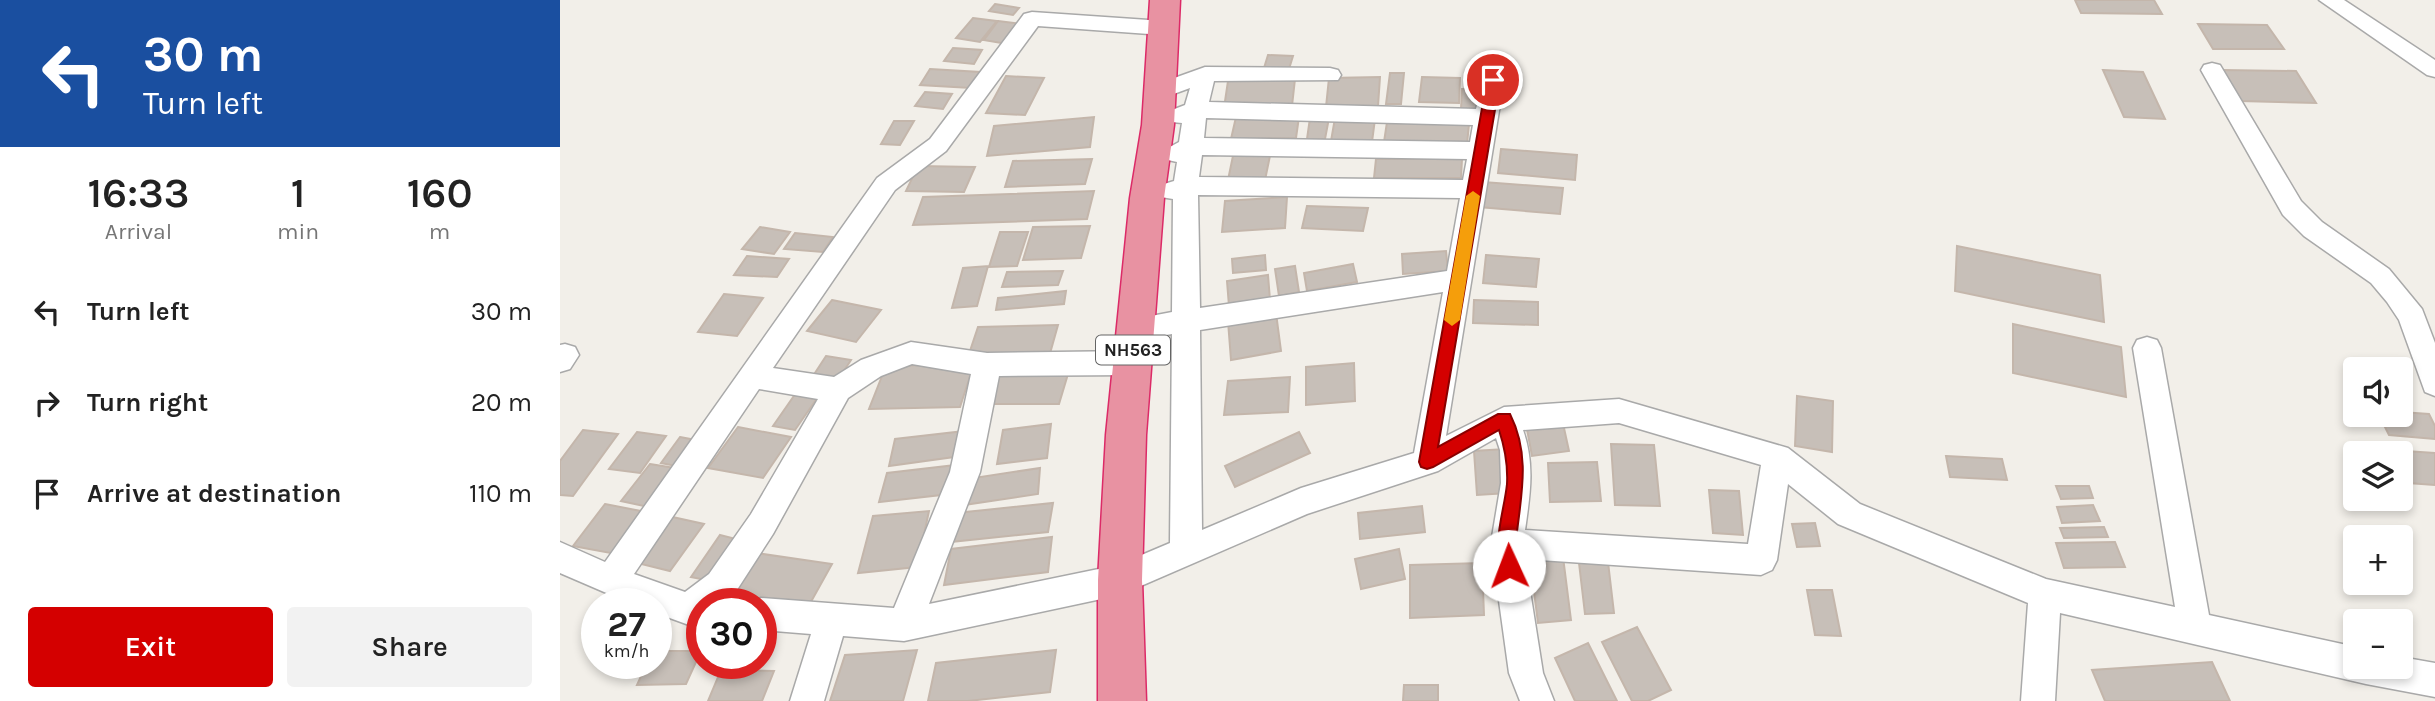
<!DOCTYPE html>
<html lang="en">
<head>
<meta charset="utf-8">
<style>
  :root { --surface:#fff; --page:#f2f2f2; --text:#222; --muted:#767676; --accent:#d40000 }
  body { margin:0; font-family:Karla,sans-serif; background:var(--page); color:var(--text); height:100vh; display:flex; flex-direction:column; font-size:26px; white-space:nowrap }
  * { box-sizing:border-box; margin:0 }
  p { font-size:23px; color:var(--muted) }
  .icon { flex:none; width:38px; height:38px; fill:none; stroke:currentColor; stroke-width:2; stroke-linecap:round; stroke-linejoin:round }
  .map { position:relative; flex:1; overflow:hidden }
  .details { display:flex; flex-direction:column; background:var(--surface); width:560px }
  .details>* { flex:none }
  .hud { background:#1a4fa0; color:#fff; overflow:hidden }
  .buttons { position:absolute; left:1783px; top:357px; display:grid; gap:14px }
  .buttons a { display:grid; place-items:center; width:70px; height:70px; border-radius:7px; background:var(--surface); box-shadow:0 4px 10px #0003; font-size:35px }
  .speed { position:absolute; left:21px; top:588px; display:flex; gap:14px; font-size:35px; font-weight:700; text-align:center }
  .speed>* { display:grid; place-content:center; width:91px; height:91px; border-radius:50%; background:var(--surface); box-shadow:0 4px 10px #0003; line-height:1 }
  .speed small { font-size:18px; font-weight:400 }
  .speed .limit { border:10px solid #d22; background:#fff; color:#111 }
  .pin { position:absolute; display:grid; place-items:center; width:60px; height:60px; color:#fff; margin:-30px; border:4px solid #fff; border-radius:50%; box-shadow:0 2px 7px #0007 }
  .me { position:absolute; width:77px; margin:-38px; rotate:358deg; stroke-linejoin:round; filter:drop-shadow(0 0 5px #0008) }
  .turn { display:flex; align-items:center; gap:24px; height:147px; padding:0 28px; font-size:32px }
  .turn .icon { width:91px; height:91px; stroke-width:2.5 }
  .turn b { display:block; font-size:49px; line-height:60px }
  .eta { display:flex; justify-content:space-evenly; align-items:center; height:119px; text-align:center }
  .eta b { font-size:42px; font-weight:600; line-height:49px }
  .primary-button { display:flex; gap:14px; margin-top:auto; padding:14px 28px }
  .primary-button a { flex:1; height:80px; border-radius:7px; background:var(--accent); color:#fff; font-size:28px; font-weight:600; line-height:80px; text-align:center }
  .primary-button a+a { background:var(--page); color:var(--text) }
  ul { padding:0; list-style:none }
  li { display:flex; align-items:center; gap:21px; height:91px; padding:0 28px }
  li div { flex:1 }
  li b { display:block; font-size:26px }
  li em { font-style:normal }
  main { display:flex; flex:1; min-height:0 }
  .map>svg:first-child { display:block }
  .building { fill:#c7bfb8; stroke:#c4b6ab; stroke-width:2 }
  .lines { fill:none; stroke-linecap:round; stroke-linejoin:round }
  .street-casing { stroke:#a9a9a9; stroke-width:3 }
  .highway-casing { stroke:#dc2a67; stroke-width:3 }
  .street { fill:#fff; fill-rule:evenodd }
  .highway { fill:#e892a2; fill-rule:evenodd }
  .route { fill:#d40000; stroke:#8a0000; stroke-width:2 }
  .slow { fill:#f59e0b }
  .labels { text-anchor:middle; stroke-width:5; stroke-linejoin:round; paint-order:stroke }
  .shield { fill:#fff; stroke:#646464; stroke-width:2 }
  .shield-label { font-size:18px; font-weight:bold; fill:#222 }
</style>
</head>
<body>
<main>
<section class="details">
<div class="hud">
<div class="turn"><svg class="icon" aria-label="left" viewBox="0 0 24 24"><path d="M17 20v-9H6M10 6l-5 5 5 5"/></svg><div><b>30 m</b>Turn left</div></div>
</div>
<div class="eta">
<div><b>16:33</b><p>Arrival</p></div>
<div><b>1</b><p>min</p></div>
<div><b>160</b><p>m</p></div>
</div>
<ul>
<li><svg class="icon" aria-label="left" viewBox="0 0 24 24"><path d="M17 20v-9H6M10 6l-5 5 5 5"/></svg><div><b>Turn left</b></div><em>30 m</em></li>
<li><svg class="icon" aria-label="right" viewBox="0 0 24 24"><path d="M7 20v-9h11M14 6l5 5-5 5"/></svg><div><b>Turn right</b></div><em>20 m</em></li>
<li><svg class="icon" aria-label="arrive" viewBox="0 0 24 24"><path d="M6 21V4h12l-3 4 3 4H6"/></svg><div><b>Arrive at destination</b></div><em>110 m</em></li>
</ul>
<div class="primary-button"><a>Exit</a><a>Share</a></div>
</section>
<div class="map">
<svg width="1875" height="701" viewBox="0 0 1875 701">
  <rect width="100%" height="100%" fill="#f2efe9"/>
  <path class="building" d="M 1515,0 L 1594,0 L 1602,14 L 1521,13 Z
    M 435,4 L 459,8 L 453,15 L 429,11 Z
    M 413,18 L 437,21 L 420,42 L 396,38 Z
    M 438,21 L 461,24 L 447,44 L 424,40 Z
    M 1638,24 L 1707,25 L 1724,49 L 1653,49 Z
    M 393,48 L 422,50 L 414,64 L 384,61 Z
    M 708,55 L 733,56 L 729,69 L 704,68 Z
    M 370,69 L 420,72 L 411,88 L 360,85 Z
    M 1543,70 L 1583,72 L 1605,119 L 1564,117 Z
    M 1662,70 L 1736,71 L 1756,103 L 1680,101 Z
    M 830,73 L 844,73 L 841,104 L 826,104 Z
    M 446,76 L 484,78 L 465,115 L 426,113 Z
    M 820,77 L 818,106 L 766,107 L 769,78 Z
    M 862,77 L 900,78 L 899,103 L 859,102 Z
    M 735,79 L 732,106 L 664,108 L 668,81 Z
    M 902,89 L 919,90 L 918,110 L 901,109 Z
    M 365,92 L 392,94 L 383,109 L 355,106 Z
    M 534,117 L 530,147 L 427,156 L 434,126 Z
    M 676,117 L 739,117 L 736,138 L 671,139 Z
    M 750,118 L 769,118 L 765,139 L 747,139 Z
    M 775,118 L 815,119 L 812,142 L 771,141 Z
    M 334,121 L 354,121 L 340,145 L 321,144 Z
    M 827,122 L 909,124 L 907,144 L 824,142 Z
    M 941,149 L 1017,155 L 1015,180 L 938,173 Z
    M 674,151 L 711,151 L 705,180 L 668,180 Z
    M 532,159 L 525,184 L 445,187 L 453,161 Z
    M 816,159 L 902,159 L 901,178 L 814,178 Z
    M 358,166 L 415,167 L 404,192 L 346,191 Z
    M 923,182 L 1003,188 L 1000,214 L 919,207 Z
    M 534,191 L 527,219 L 353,225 L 363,197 Z
    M 727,197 L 725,228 L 662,232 L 665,201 Z
    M 747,206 L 808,208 L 803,231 L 742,228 Z
    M 530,226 L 521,258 L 463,260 L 473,227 Z
    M 200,227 L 230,232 L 214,254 L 182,249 Z
    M 440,232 L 468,232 L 457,266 L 429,267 Z
    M 235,233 L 273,237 L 263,252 L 224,249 Z
    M 1397,246 L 1540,275 L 1544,322 L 1395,291 Z
    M 886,251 L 888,271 L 843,274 L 842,254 Z
    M 705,255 L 706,270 L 673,273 L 672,259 Z
    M 926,255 L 979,259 L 976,287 L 923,283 Z
    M 187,256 L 229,259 L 217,277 L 174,275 Z
    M 793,264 L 797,282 L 747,291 L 744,273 Z
    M 428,266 L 417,306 L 392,308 L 403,268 Z
    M 735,266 L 739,292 L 719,296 L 715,269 Z
    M 503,271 L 498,285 L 442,287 L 447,272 Z
    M 708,275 L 710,300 L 669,306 L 667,281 Z
    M 506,291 L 504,304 L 436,310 L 438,298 Z
    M 164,294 L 203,298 L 177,336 L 138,332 Z
    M 272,300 L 321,310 L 296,342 L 247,331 Z
    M 914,300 L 978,302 L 978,325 L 913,323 Z
    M 716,313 L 721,351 L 671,360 L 668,321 Z
    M 1453,324 L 1561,347 L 1566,397 L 1453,373 Z
    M 498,325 L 489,357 L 407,360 L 418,327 Z
    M 266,356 L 291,360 L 278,380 L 253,376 Z
    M 794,363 L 795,401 L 746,405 L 746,367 Z
    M 414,364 L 400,407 L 309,409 L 326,366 Z
    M 432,374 L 508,374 L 499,404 L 422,404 Z
    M 730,377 L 728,412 L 664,415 L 668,381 Z
    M 238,390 L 260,394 L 235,430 L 213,426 Z
    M 1237,396 L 1273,401 L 1272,452 L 1235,446 Z
    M 1841,412 L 1869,414 L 1875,426 L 1875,439 L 1829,435 L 1819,415 L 1841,415 Z
    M 1002,419 L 1009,451 L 972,456 L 966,424 Z
    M 491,424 L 487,458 L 437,464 L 443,430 Z
    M 178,427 L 231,437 L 203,478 L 148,468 Z
    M 23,430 L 58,434 L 13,496 L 0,495 L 0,461 Z
    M 405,431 L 401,456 L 329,466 L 335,439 Z
    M 77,432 L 106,436 L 80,473 L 49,469 Z
    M 739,432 L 750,453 L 675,487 L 665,466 Z
    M 120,437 L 141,441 L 121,467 L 101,463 Z
    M 1051,444 L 1094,445 L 1100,506 L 1055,505 Z
    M 945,449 L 948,493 L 917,495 L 914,451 Z
    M 1831,450 L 1875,453 L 1875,485 L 1848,483 L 1841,470 L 1841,453 L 1833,453 Z
    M 1386,456 L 1442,459 L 1447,480 L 1390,477 Z
    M 1037,462 L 1041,501 L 990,502 L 988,463 Z
    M 90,464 L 121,469 L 93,508 L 61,501 Z
    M 396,465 L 390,494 L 319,502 L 327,473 Z
    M 480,468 L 478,494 L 404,505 L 407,479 Z
    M 1496,486 L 1529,486 L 1533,498 L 1501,499 Z
    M 1149,490 L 1179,491 L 1183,535 L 1153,533 Z
    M 493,503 L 488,532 L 390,542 L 396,513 Z
    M 45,504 L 86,512 L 56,554 L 13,546 Z
    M 1533,505 L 1540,521 L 1502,523 L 1497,507 Z
    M 862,506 L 865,532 L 800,539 L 798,513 Z
    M 369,511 L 357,567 L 298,573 L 313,516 Z
    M 108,516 L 144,524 L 110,571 L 73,562 Z
    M 1255,523 L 1260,546 L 1237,547 L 1232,524 Z
    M 1544,527 L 1548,537 L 1504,538 L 1500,528 Z
    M 160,535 L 184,541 L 156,582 L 131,577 Z
    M 492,537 L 488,572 L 384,585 L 391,549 Z
    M 1555,542 L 1565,567 L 1504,568 L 1496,543 Z
    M 839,549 L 845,579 L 801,589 L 795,559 Z
    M 189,552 L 272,564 L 247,609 L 161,597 Z
    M 1003,557 L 1011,620 L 978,623 L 970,560 Z
    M 1048,562 L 1054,613 L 1025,614 L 1019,563 Z
    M 922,563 L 924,615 L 850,618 L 850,565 Z
    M 1247,590 L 1272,590 L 1281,636 L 1255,635 Z
    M 1077,627 L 1111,690 L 1088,701 L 1072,701 L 1042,642 Z
    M 1028,643 L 1057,701 L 1015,701 L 995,658 Z
    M 357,650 L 343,701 L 270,701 L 285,655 Z
    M 496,650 L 490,692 L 408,701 L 368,701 L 376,663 Z
    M 96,651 L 141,651 L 126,684 L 77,685 L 87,663 L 96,663 Z
    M 1652,662 L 1670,701 L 1545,701 L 1532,670 Z
    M 161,670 L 214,671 L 202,701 L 148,701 Z
    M 844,685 L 878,685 L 878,701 L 843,701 Z"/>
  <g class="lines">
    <g class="street-casing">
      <path id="street" d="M 1759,0 L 1784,0 L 1875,60 L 1875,77 L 1867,75 Z
        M 472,12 L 603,21 L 611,23 L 614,28 L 611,33 L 603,35 L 478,26 L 386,151 L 335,190 L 213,368 L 274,377 L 301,360 L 351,342 L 427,353 L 572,351 L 582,355 L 586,363 L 582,371 L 572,375 L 439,376 L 420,472 L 369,604 L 558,565 L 610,543 L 612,334 L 575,340 L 565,337 L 561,329 L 565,321 L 612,312 L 613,199 L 601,197 L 598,191 L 601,185 L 614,181 L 617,162 L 608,160 L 605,154 L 608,148 L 619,142 L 622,123 L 612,122 L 608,116 L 612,110 L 625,105 L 630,88 L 600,99 L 592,96 L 589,91 L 592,86 L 645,67 L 770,68 L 778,70 L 781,75 L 778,80 L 654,81 L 649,102 L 916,109 L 925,75 L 933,73 L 941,75 L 944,80 L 886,436 L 944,407 L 1059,399 L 1228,448 L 1300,504 L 1486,579 L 1615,607 L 1573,348 L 1577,340 L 1587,337 L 1597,340 L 1601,348 L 1649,615 L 1796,647 L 1796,667 L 1841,667 L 1841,657 L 1875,663 L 1875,697 L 1806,684 L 1500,613 L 1495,701 L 1461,701 L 1468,603 L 1278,524 L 1228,484 L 1217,560 L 1212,570 L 1201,575 L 965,559 L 983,673 L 994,701 L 960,701 L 949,673 L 931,543 L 941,483 L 940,450 L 936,438 L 878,471 L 747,514 L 560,595 L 344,641 L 283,636 L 264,701 L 230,701 L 251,634 L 201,630 L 201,604 L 189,603 L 201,598 L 334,608 L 390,472 L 411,374 L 352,364 L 321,376 L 288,398 L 213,534 L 173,596 L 162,604 L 142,604 L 142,626 L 129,625 L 96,613 L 96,604 L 72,604 L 0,573 L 0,542 L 45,562 L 317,178 L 370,139 L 464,14 ZM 646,118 L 913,125 L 910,142 L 644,138 ZM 642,155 L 907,159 L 903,180 L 639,177 ZM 638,195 L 900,198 L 887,271 L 640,308 ZM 883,292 L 854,453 L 741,488 L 642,530 L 640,330 ZM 199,389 L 258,399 L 191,514 L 149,574 L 125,592 L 74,574 ZM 1059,423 L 1201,465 L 1188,544 L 965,530 C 970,495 975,464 963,430 Z
        M 1652,63 L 1660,65 L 1741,201 L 1762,222 L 1829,269 L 1862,309 L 1875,343 L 1875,396 L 1865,392 L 1839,320 L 1827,302 L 1811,283 L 1744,236 L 1723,215 L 1641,70 L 1644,65 Z
        M 5,344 L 15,347 L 19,355 L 10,369 L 0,372 L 0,345 Z"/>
    </g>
    <g class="highway-casing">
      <path id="highway" d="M 590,0 L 620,0 L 614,125 L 604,198 L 586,435 L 582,580 L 586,701 L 538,701 L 538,580 L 546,435 L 570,198 L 582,125 Z"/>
    </g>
    <use href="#street" class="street"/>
    <use href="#highway" class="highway"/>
  </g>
  <path class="route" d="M 933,76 L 940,80 L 878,447 L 938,414 L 950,414 C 971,456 961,495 956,540 C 955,551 961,562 956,572 L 949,575 L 943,572 C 931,545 944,513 947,484 C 948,465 945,448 939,430 L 873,467 L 867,469 L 861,467 L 859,462 L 927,80 Z"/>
  <path class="slow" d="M 913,191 L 920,196 L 900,320 L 892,326 L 884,320 L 906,196 Z"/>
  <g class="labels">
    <rect class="shield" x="536" y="335.5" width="74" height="29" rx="5"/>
    <g class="shield-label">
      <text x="573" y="356">NH563</text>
    </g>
  </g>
</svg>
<div class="buttons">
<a><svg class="icon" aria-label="sound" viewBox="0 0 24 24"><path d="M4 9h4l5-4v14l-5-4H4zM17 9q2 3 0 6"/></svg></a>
<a><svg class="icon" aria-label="layers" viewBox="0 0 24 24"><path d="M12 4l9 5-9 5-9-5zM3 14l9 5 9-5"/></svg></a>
<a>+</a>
<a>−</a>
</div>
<div class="speed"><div>27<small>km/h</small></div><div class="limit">30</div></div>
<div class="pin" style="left:933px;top:80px;background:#d93025"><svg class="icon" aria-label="arrive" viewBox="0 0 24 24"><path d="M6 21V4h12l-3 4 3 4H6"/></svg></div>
<svg class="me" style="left:949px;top:566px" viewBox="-20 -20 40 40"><circle r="19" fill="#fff"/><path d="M0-13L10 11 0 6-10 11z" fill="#d40000"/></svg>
</div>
</main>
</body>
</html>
